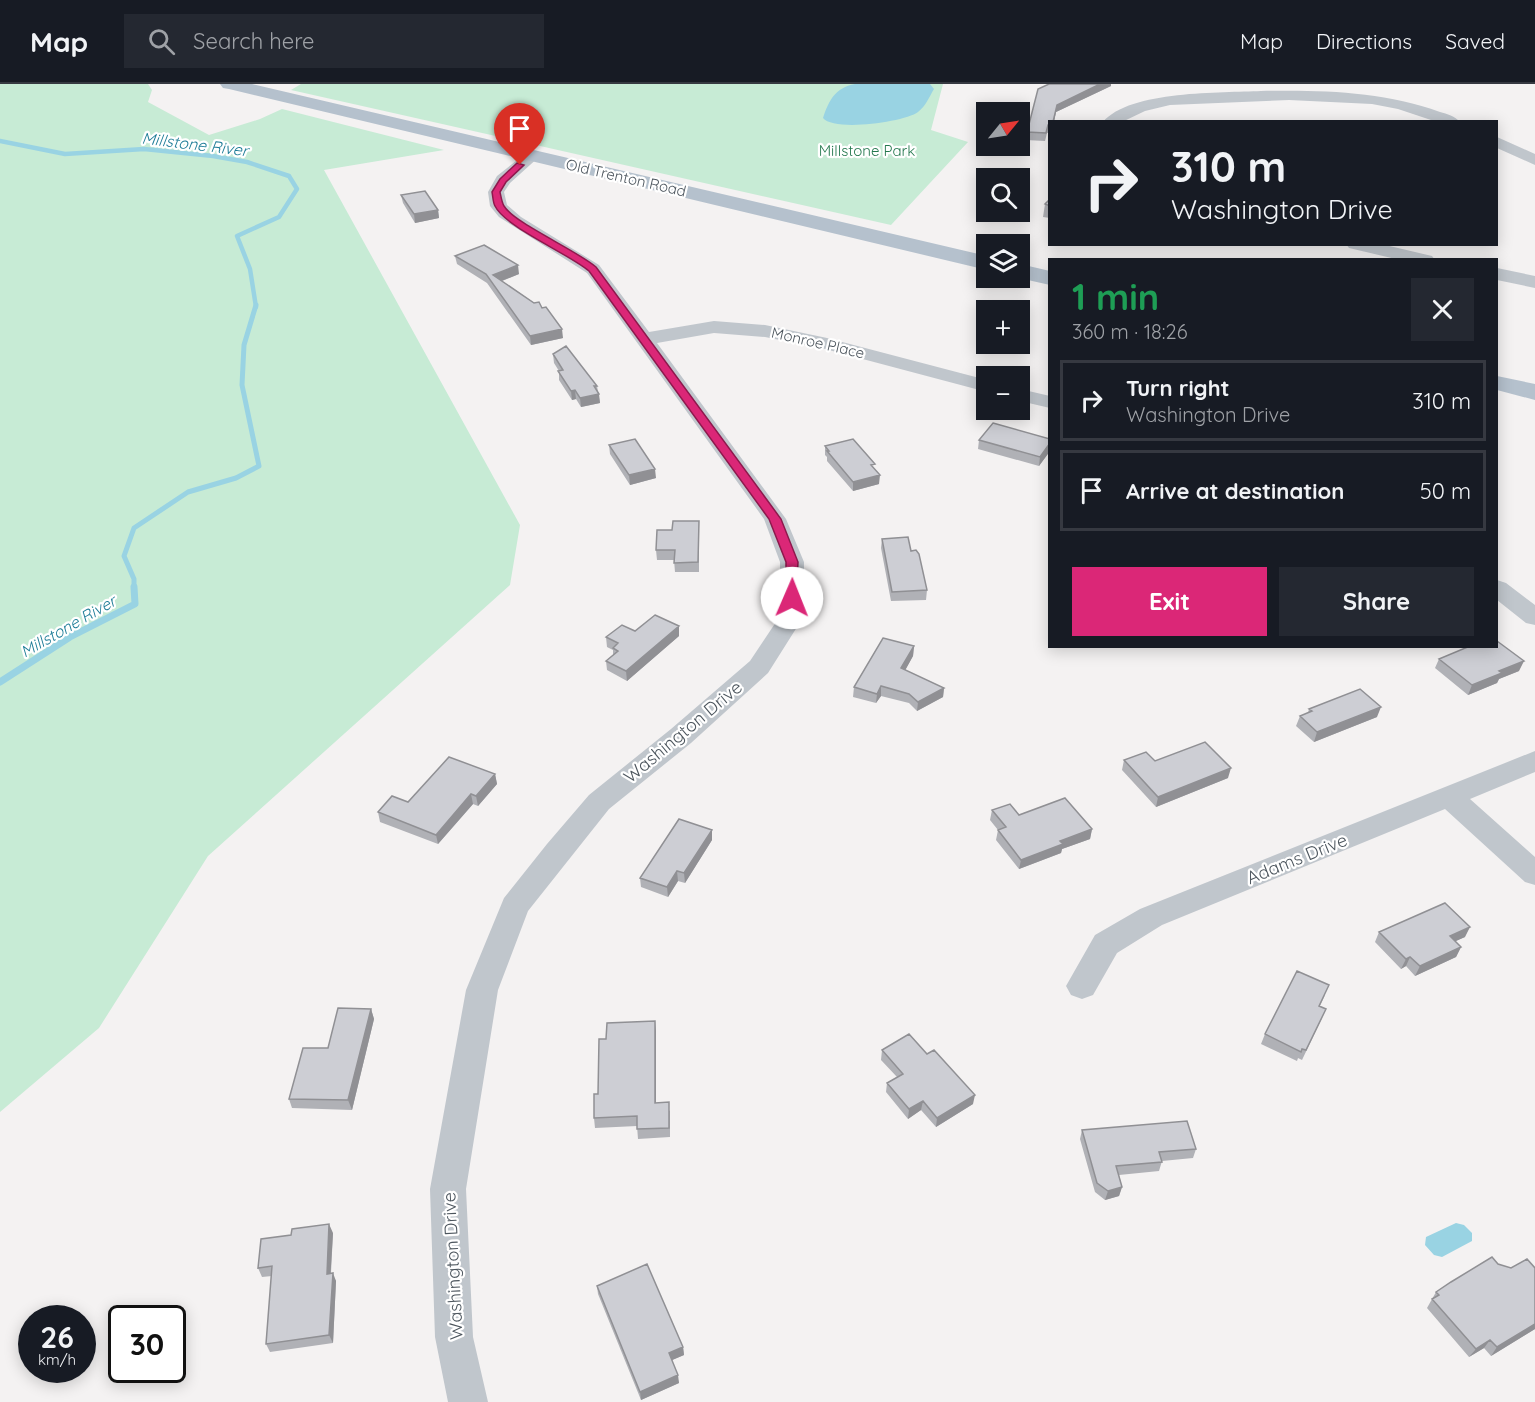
<!DOCTYPE html>
<html lang="en">
<head>
<meta charset="utf-8">
<style>
  :root { --surface:#171b24; --page:#242831; --text:#f1f3f6; --muted:#9ea1a6; --line:#363941; --accent:#db2777 }
  body { margin:0; font-family:Quicksand,sans-serif; background:var(--page); color:var(--text); height:100vh; display:flex; flex-direction:column; font-size:22px; white-space:nowrap }
  * { box-sizing:border-box; margin:0 }
  p { font-size:20px; color:var(--muted) }
  .icon { flex:none; width:33px; height:33px; fill:none; stroke:currentColor; stroke-width:2; stroke-linecap:round; stroke-linejoin:round }
  .map { position:relative; flex:1; overflow:hidden }
  .drawer { position:absolute; left:1048px; top:174px; width:450px; height:390px; display:flex; flex-direction:column; background:var(--surface); border-radius:0px; box-shadow:0 3px 15px #0003 }
  .drawer>* { flex:none }
  .banner { position:absolute; left:1048px; top:36px; width:450px; height:126px; border-radius:0px; box-shadow:0 3px 15px #0003; background:#171b24; color:var(--text); overflow:hidden }
  .needle { width:39px; rotate:60deg }
  .buttons { position:absolute; left:976px; top:18px; display:grid; gap:12px }
  .buttons a { display:grid; place-items:center; width:54px; height:54px; border-radius:0px; background:var(--surface); box-shadow:0 3px 15px #0003; font-size:30px }
  .speed { position:absolute; left:18px; top:1221px; display:flex; gap:12px; font-size:30px; font-weight:700; text-align:center }
  .speed>* { display:grid; place-content:center; width:78px; height:78px; border-radius:50%; background:var(--surface); box-shadow:0 3px 15px #0003; line-height:1 }
  .speed small { font-size:15px; font-weight:400 }
  .speed .limit { border:3px solid #111; border-radius:9px; background:#fff; color:#111 }
  .pin { position:absolute; display:grid; place-items:center; width:51px; height:51px; color:#fff; margin:-62px -26px; border-radius:50% 50% 50% 0; rotate:-45deg; box-shadow:0 0 6px #0007 }
  .pin .icon { rotate:45deg }
  .me { position:absolute; width:66px; margin:-33px; rotate:1deg; stroke-linejoin:round; filter:drop-shadow(0 0 4px #0008) }
  .turn { display:flex; align-items:center; gap:21px; height:126px; padding:0 24px; font-size:27px }
  .turn .icon { width:78px; height:78px; stroke-width:2.5 }
  .turn b { display:block; font-size:42px; line-height:51px }
  .round { display:grid; place-items:center; flex:none; width:63px; height:63px; border-radius:0px; background:var(--page) }
  .summary { display:flex; align-items:center; justify-content:space-between; height:102px; padding:0 24px }
  h1 { font-size:36px; font-weight:700; line-height:45px; color:#1e9e55 }
  .primary-button { display:flex; gap:12px; margin-top:auto; padding:12px 24px }
  .primary-button a { flex:1; height:69px; border-radius:0px; background:var(--accent); color:#fff; font-size:24px; font-weight:700; line-height:69px; text-align:center }
  .primary-button a+a { background:var(--page); color:var(--text) }
  ul { padding:0; list-style:none }
  li { display:flex; align-items:center; gap:18px; height:81px; margin:0 12px 9px; padding:0 12px; border:3px solid var(--line); border-radius:0px }
  li div { flex:1 }
  li b { display:block; font-size:22px }
  li em { font-style:normal }
  header { display:flex; align-items:center; gap:36px; box-sizing:border-box; height:84px; padding:0 30px; background:var(--surface); border-bottom:2px solid var(--line) }
  header strong { font-size:28px }
  nav { display:flex; gap:33px; margin-inline-start:auto; font-size:21px }
  .search { width:420px; height:54px; background:var(--page); display:flex; align-items:center; gap:15px; box-sizing:border-box; padding:0 21px; border-radius:0px; color:var(--muted); font-size:22px }
  .map>svg:first-child { display:block }
  .green { fill:#c7ebd5 }
  .water { fill:#99d3e3 }
  .lines { fill:none; stroke-linecap:round; stroke-linejoin:round }
  .stream-far2 { stroke:#99d3e3; stroke-width:4.5 }
  .stream-far1 { stroke:#99d3e3; stroke-width:5 }
  .stream { stroke:#99d3e3; stroke-width:7 }
  .minor { fill:#c0c6cc; fill-rule:evenodd }
  .major { fill:#b5c1cd; fill-rule:evenodd }
  .wall { fill:#b0b1b6 }
  .shaded-wall { fill:#909094 }
  .building { fill:#cdced4; stroke:#909094; stroke-width:1.5 }
  .route { fill:#db2777; stroke:#8e194d; stroke-width:1.5 }
  .labels { text-anchor:middle; stroke-width:4.5; stroke-linejoin:round; paint-order:stroke }
  .far-park-label { font-size:15px; fill:#24784e; stroke:#fff }
  .far-street-label { font-size:15px; fill:#4c555d; stroke:#fff }
  .far-water-label { font-size:16px; font-style:italic; fill:#1d7c97; stroke:#fff }
  .street-label { font-size:18px; fill:#4c555d; stroke:#fff }
</style>
</head>
<body>
<header>
<strong>Map</strong>
<div class="search"><svg class="icon" aria-label="search" viewBox="0 0 24 24"><circle cx="10" cy="10" r="6"/><path d="M15 15l6 6"/></svg>Search here</div>
<nav><a>Map</a><a>Directions</a><a>Saved</a></nav>
</header>
<div class="map">
<svg width="1535" height="1318" viewBox="0 0 1535 1318">
  <rect width="100%" height="100%" fill="#f4f2f2"/>
  <path class="green" d="M 0,0 L 148,0 L 152,6 L 148,18 L 209,51 L 260,35 L 282,25 L 444,66 L 324,86 L 520,441 L 510,501 L 208,772 L 99,944 L 0,1028 Z
    M 301,0 L 943,0 L 931,46 L 968,58 L 891,141 L 291,6 Z"/>
  <path class="water" d="M 855,0 L 930,0 L 934,5 C 929,13 926,22 918,28 C 905,38 834,48 823,34 C 829,16 835,4 855,0 Z
    M 1456,1139 L 1464,1141 L 1472,1149 L 1472,1157 L 1442,1173 L 1434,1171 L 1425,1161 L 1426,1153 Z"/>
  <g class="lines">
    <path class="stream-far2" d="M 0,57 L 65,70 L 144,65 L 213,72 L 247,78 L 289,92 L 297,105 L 279,133 L 237,152 L 250,185 L 256,223"/>
    <path class="stream-far1" d="M 134,504 L 134,495 L 124,472 L 134,444 L 188,408 L 236,394 L 259,382 L 242,301 L 244,261 L 256,221"/>
    <path class="stream" d="M 0,598 L 70,553 L 135,520 L 134,503"/>
    <path class="minor" d="M 1261,7 C 1321,6 1383,7 1440,28 C 1447,30 1455,32 1460,38 L 1437,38 L 1398,25 L 1372,20 L 1289,16 L 1170,21 L 1145,27 L 1122,38 L 1103,38 C 1130,6 1222,9 1261,7 Z
      M 1497,53 L 1535,70 L 1535,81 L 1497,64 Z
      M 532,67 L 540,72 L 510,99 L 504,108 L 507,121 L 521,133 L 599,181 L 649,248 L 714,237 L 765,241 L 827,254 L 987,296 L 987,308 L 825,265 L 765,253 L 714,249 L 657,259 L 786,435 L 804,478 L 804,532 L 768,589 L 691,659 L 609,725 L 528,827 L 498,906 L 466,1105 L 473,1253 L 488,1318 L 448,1318 L 435,1253 L 430,1105 L 466,906 L 504,814 L 547,760 L 589,711 L 671,645 L 750,577 L 780,532 L 780,478 L 764,435 L 587,189 L 499,133 L 490,122 L 488,108 L 497,92 L 526,69 Z
      M 1346,160 L 1381,160 L 1432,172 L 1435,176 L 1400,176 L 1349,164 Z
      M 1497,184 L 1535,192 L 1535,204 L 1497,196 Z
      M 1020,305 L 1050,312 L 1050,324 L 1020,317 Z
      M 1497,496 L 1506,499 L 1535,521 L 1535,541 L 1526,539 L 1497,516 Z
      M 1535,667 L 1535,688 L 1470,715 L 1535,773 L 1535,801 L 1525,798 L 1445,725 L 1162,841 L 1117,869 L 1093,911 L 1082,915 L 1071,911 L 1066,902 L 1095,851 L 1140,825 Z"/>
    <path class="major" d="M 220,0 L 252,0 L 987,172 L 987,186 L 229,5 L 223,4 Z
      M 1020,180 L 1050,187 L 1050,201 L 1019,194 Z
      M 1497,292 L 1535,300 L 1535,316 L 1497,306 Z"/>
  </g>
  <path class="wall" d="M 1049,0 L 1111,0 L 1111,2 L 1056,28 L 1050,38 L 1050,49 L 1047,49 L 1045,57 L 1026,56 L 1027,48 Z
    M 401,111 L 438,126 L 439,134 L 415,139 L 403,119 Z
    M 1050,115 L 1050,134 L 1043,133 L 1045,120 Z
    M 455,172 L 519,190 L 502,197 L 542,224 L 563,254 L 531,261 L 487,199 L 457,180 Z
    M 553,270 L 597,302 L 600,319 L 581,323 L 576,315 L 572,316 L 559,296 L 559,287 L 554,279 Z
    M 1050,355 L 1050,367 L 1039,382 L 978,365 L 979,356 Z
    M 609,361 L 656,394 L 630,401 L 610,370 Z
    M 825,362 L 875,385 L 879,400 L 853,407 L 827,377 L 827,373 L 825,371 Z
    M 699,437 L 699,488 L 675,488 L 674,476 L 657,476 L 656,466 L 672,446 Z
    M 882,455 L 911,467 L 927,506 L 926,516 L 891,517 L 881,464 Z
    M 635,547 L 679,552 L 627,597 L 607,586 L 606,577 L 613,571 L 613,566 L 607,563 L 606,553 Z
    M 914,562 L 913,572 L 905,586 L 944,604 L 943,613 L 917,627 L 909,619 L 881,612 L 876,619 L 853,613 L 854,603 Z
    M 1439,575 L 1519,587 L 1499,595 L 1497,599 L 1468,611 L 1435,584 Z
    M 1309,625 L 1377,633 L 1314,658 L 1296,642 L 1300,632 L 1308,629 Z
    M 1124,676 L 1228,694 L 1156,723 L 1122,686 Z
    M 495,690 L 497,700 L 478,722 L 473,720 L 438,760 L 380,738 L 378,728 Z
    M 992,726 L 1092,745 L 1090,755 L 1062,765 L 1061,769 L 1019,785 L 996,756 L 998,746 L 990,736 Z
    M 712,746 L 712,756 L 685,799 L 678,797 L 668,813 L 641,803 L 640,794 Z
    M 1379,848 L 1465,853 L 1455,857 L 1461,863 L 1456,873 L 1415,892 L 1406,882 L 1401,885 L 1375,858 Z
    M 1325,911 L 1320,922 L 1322,934 L 1302,976 L 1298,974 L 1297,977 L 1261,960 L 1265,950 Z
    M 371,925 L 374,935 L 352,1026 L 292,1024 L 289,1015 L 328,964 Z
    M 655,937 L 656,1019 L 670,1027 L 670,1053 L 638,1055 L 637,1042 L 595,1044 L 594,1034 L 606,955 Z
    M 882,966 L 973,1020 L 936,1043 L 921,1026 L 908,1035 L 886,1008 L 887,999 L 897,993 L 881,976 Z
    M 1082,1046 L 1196,1065 L 1193,1074 L 1162,1077 L 1159,1087 L 1119,1091 L 1122,1103 L 1119,1112 L 1105,1116 L 1095,1108 L 1080,1055 Z
    M 333,1149 L 331,1189 L 336,1197 L 333,1259 L 270,1268 L 266,1260 L 272,1192 L 262,1193 L 258,1184 Z
    M 597,1202 L 683,1263 L 684,1271 L 672,1276 L 679,1299 L 641,1316 L 598,1210 Z
    M 1436,1208 L 1535,1245 L 1491,1272 L 1484,1264 L 1469,1273 L 1427,1224 Z"/>
  <path class="shaded-wall" d="M 1100,0 L 1111,0 L 1111,2 L 1056,28 L 1054,38 L 1053,38 L 1057,21 Z
    M 438,126 L 439,134 L 415,139 L 414,130 Z
    M 518,181 L 519,190 L 494,200 L 493,191 Z
    M 562,245 L 563,254 L 531,261 L 530,252 Z
    M 575,306 L 576,315 L 572,316 L 571,307 Z
    M 599,310 L 600,319 L 581,323 L 580,314 Z
    M 1050,359 L 1050,367 L 1039,382 L 1040,373 Z
    M 655,385 L 656,394 L 630,401 L 629,391 Z
    M 880,391 L 879,400 L 853,407 L 853,398 Z
    M 679,542 L 679,552 L 627,597 L 626,587 Z
    M 914,562 L 913,572 L 901,594 L 901,584 Z
    M 1524,577 L 1519,587 L 1499,595 L 1497,599 L 1468,611 L 1472,601 L 1499,587 Z
    M 881,602 L 881,612 L 876,619 L 877,610 Z
    M 944,604 L 943,613 L 917,627 L 918,618 Z
    M 1381,623 L 1377,633 L 1314,658 L 1317,648 Z
    M 1231,684 L 1228,694 L 1156,723 L 1158,713 Z
    M 495,690 L 497,700 L 478,722 L 476,712 Z
    M 471,710 L 473,720 L 438,760 L 436,751 Z
    M 1092,745 L 1090,755 L 1062,765 L 1061,769 L 1019,785 L 1021,776 L 1060,757 Z
    M 712,746 L 712,756 L 685,799 L 684,789 Z
    M 677,787 L 678,797 L 668,813 L 667,803 Z
    M 1470,843 L 1465,853 L 1445,862 L 1450,852 Z
    M 1461,863 L 1456,873 L 1415,892 L 1420,882 Z
    M 1410,873 L 1406,882 L 1401,885 L 1406,875 Z
    M 371,925 L 374,935 L 352,1026 L 348,1016 Z
    M 655,937 L 656,947 L 656,1028 L 655,1019 Z
    M 975,1011 L 973,1020 L 936,1043 L 937,1034 Z
    M 923,1017 L 921,1026 L 908,1035 L 909,1025 Z
    M 1122,1103 L 1119,1112 L 1105,1116 L 1108,1107 Z
    M 329,1140 L 333,1149 L 330,1198 L 327,1190 Z
    M 333,1189 L 336,1197 L 333,1259 L 329,1251 Z
    M 1535,1240 L 1535,1245 L 1491,1272 L 1497,1263 Z
    M 1490,1256 L 1484,1264 L 1469,1273 L 1476,1265 Z
    M 683,1263 L 684,1271 L 670,1277 L 669,1269 Z
    M 678,1291 L 679,1299 L 641,1316 L 640,1308 Z"/>
  <path class="building" d="M 1049,0 L 1100,0 L 1057,21 L 1053,38 L 1050,38 L 1050,41 L 1048,41 L 1046,49 L 1027,48 L 1038,5 Z
    M 425,107 L 438,126 L 414,130 L 401,111 Z
    M 1050,115 L 1050,122 L 1045,120 Z
    M 484,161 L 518,181 L 493,191 L 534,219 L 539,218 L 542,224 L 546,223 L 562,245 L 530,252 L 486,190 L 455,172 Z
    M 566,262 L 597,302 L 594,302 L 599,310 L 580,314 L 575,306 L 571,307 L 558,287 L 563,286 L 553,270 Z
    M 993,339 L 1050,355 L 1050,359 L 1040,373 L 979,356 Z
    M 635,355 L 655,385 L 629,391 L 609,361 Z
    M 853,355 L 875,380 L 871,381 L 880,391 L 853,398 L 827,367 L 829,367 L 825,362 Z
    M 673,437 L 699,437 L 698,478 L 674,479 L 675,466 L 656,466 L 657,446 L 672,446 Z
    M 908,453 L 911,467 L 916,466 L 919,470 L 927,506 L 892,508 L 882,455 Z
    M 655,531 L 679,542 L 626,587 L 606,577 L 618,567 L 613,564 L 618,559 L 606,553 L 622,541 L 635,547 Z
    M 883,554 L 914,562 L 901,584 L 944,604 L 918,618 L 909,610 L 881,602 L 877,610 L 854,603 Z
    M 1497,557 L 1524,577 L 1499,587 L 1502,589 L 1472,601 L 1439,575 L 1470,562 L 1497,562 Z
    M 1360,605 L 1381,623 L 1317,648 L 1300,632 L 1312,627 L 1309,625 Z
    M 1205,658 L 1231,684 L 1158,713 L 1124,676 L 1146,668 L 1155,677 Z
    M 449,673 L 495,690 L 476,712 L 471,710 L 436,751 L 378,728 L 392,712 L 408,718 Z
    M 1065,714 L 1092,745 L 1060,757 L 1063,760 L 1021,776 L 998,746 L 1006,743 L 992,726 L 1010,720 L 1019,731 Z
    M 679,735 L 712,746 L 684,789 L 677,787 L 667,803 L 640,794 Z
    M 1445,819 L 1470,843 L 1450,852 L 1461,863 L 1420,882 L 1410,873 L 1406,875 L 1379,848 Z
    M 1297,887 L 1329,901 L 1319,922 L 1326,925 L 1306,966 L 1302,965 L 1301,968 L 1265,950 Z
    M 338,924 L 371,925 L 348,1016 L 289,1015 L 303,964 L 328,964 Z
    M 655,937 L 655,1019 L 669,1018 L 669,1044 L 637,1045 L 637,1032 L 594,1034 L 594,1010 L 598,1010 L 599,955 L 606,955 L 607,939 Z
    M 909,950 L 927,970 L 934,966 L 975,1011 L 937,1034 L 923,1017 L 909,1025 L 887,999 L 903,990 L 882,966 Z
    M 1187,1037 L 1196,1065 L 1159,1068 L 1162,1078 L 1116,1082 L 1122,1103 L 1108,1107 L 1097,1099 L 1082,1046 Z
    M 329,1140 L 327,1190 L 333,1189 L 329,1251 L 266,1260 L 272,1182 L 258,1184 L 261,1155 L 291,1151 L 292,1145 Z
    M 1492,1173 L 1498,1180 L 1511,1184 L 1527,1175 L 1535,1184 L 1535,1240 L 1497,1263 L 1490,1256 L 1476,1265 L 1432,1215 L 1439,1211 L 1436,1208 L 1451,1198 Z
    M 647,1180 L 683,1263 L 669,1269 L 678,1291 L 640,1308 L 597,1202 Z"/>
  <path class="route" d="M 517,79 L 524,81 L 506,98 L 500,108 C 501,113 502,119 504,122 C 514,139 576,166 596,183 L 781,435 L 798,478 L 796,516 L 787,516 L 786,514 L 786,478 L 769,435 L 589,187 C 569,170 505,143 495,122 C 493,119 493,113 492,108 L 500,95 Z"/>
  <g class="labels">
    <g class="far-park-label">
      <text x="867" y="72">Millstone Park</text>
    </g>
    <g class="far-street-label">
      <text transform="translate(626 94) rotate(13)" y="5">Old Trenton Road</text>
      <text transform="translate(818 259) rotate(13)" y="5">Monroe Place</text>
    </g>
    <g class="far-water-label">
      <text transform="translate(195 60) rotate(7)" y="6">Millstone River</text>
      <text transform="translate(68 542) rotate(-30)" y="6">Millstone River</text>
    </g>
    <g class="street-label">
      <text transform="translate(683 648) rotate(-40)" y="6">Washington Drive</text>
      <text transform="translate(1297 775) rotate(-22)" y="6">Adams Drive</text>
      <text transform="translate(453 1182) rotate(-93)" y="6">Washington Drive</text>
    </g>
  </g>
</svg>
<div class="buttons">
<a><svg class="needle" viewBox="-14 -14 28 28"><path d="M0-13l5 13h-10z" fill="#e53935"/><path d="M0 13l5-13h-10z" fill="#9ea1a6"/></svg></a>
<a><svg class="icon" aria-label="search" viewBox="0 0 24 24"><circle cx="10" cy="10" r="6"/><path d="M15 15l6 6"/></svg></a>
<a><svg class="icon" aria-label="layers" viewBox="0 0 24 24"><path d="M12 4l9 5-9 5-9-5zM3 14l9 5 9-5"/></svg></a>
<a>+</a>
<a>−</a>
</div>
<div class="speed"><div>26<small>km/h</small></div><div class="limit">30</div></div>
<div class="pin" style="left:520px;top:81px;background:#d93025"><svg class="icon" aria-label="arrive" viewBox="0 0 24 24"><path d="M6 21V4h12l-3 4 3 4H6"/></svg></div>
<svg class="me" style="left:792px;top:514px" viewBox="-20 -20 40 40"><circle r="19" fill="#fff"/><path d="M0-13L10 11 0 6-10 11z" fill="#db2777"/></svg>
<div class="banner">
<div class="turn"><svg class="icon" aria-label="right" viewBox="0 0 24 24"><path d="M7 20v-9h11M14 6l5 5-5 5"/></svg><div><b>310 m</b>Washington Drive</div></div>
</div>
<section class="drawer">
<div class="summary"><div><h1>1 min</h1><p>360 m · 18:26</p></div><a class="round"><svg class="icon" aria-label="close" viewBox="0 0 24 24"><path d="M6 6l12 12M18 6L6 18"/></svg></a></div>
<ul>
<li><svg class="icon" aria-label="right" viewBox="0 0 24 24"><path d="M7 20v-9h11M14 6l5 5-5 5"/></svg><div><b>Turn right</b><p>Washington Drive</p></div><em>310 m</em></li>
<li><svg class="icon" aria-label="arrive" viewBox="0 0 24 24"><path d="M6 21V4h12l-3 4 3 4H6"/></svg><div><b>Arrive at destination</b></div><em>50 m</em></li>
</ul>
<div class="primary-button"><a>Exit</a><a>Share</a></div>
</section>
</div>
</body>
</html>
